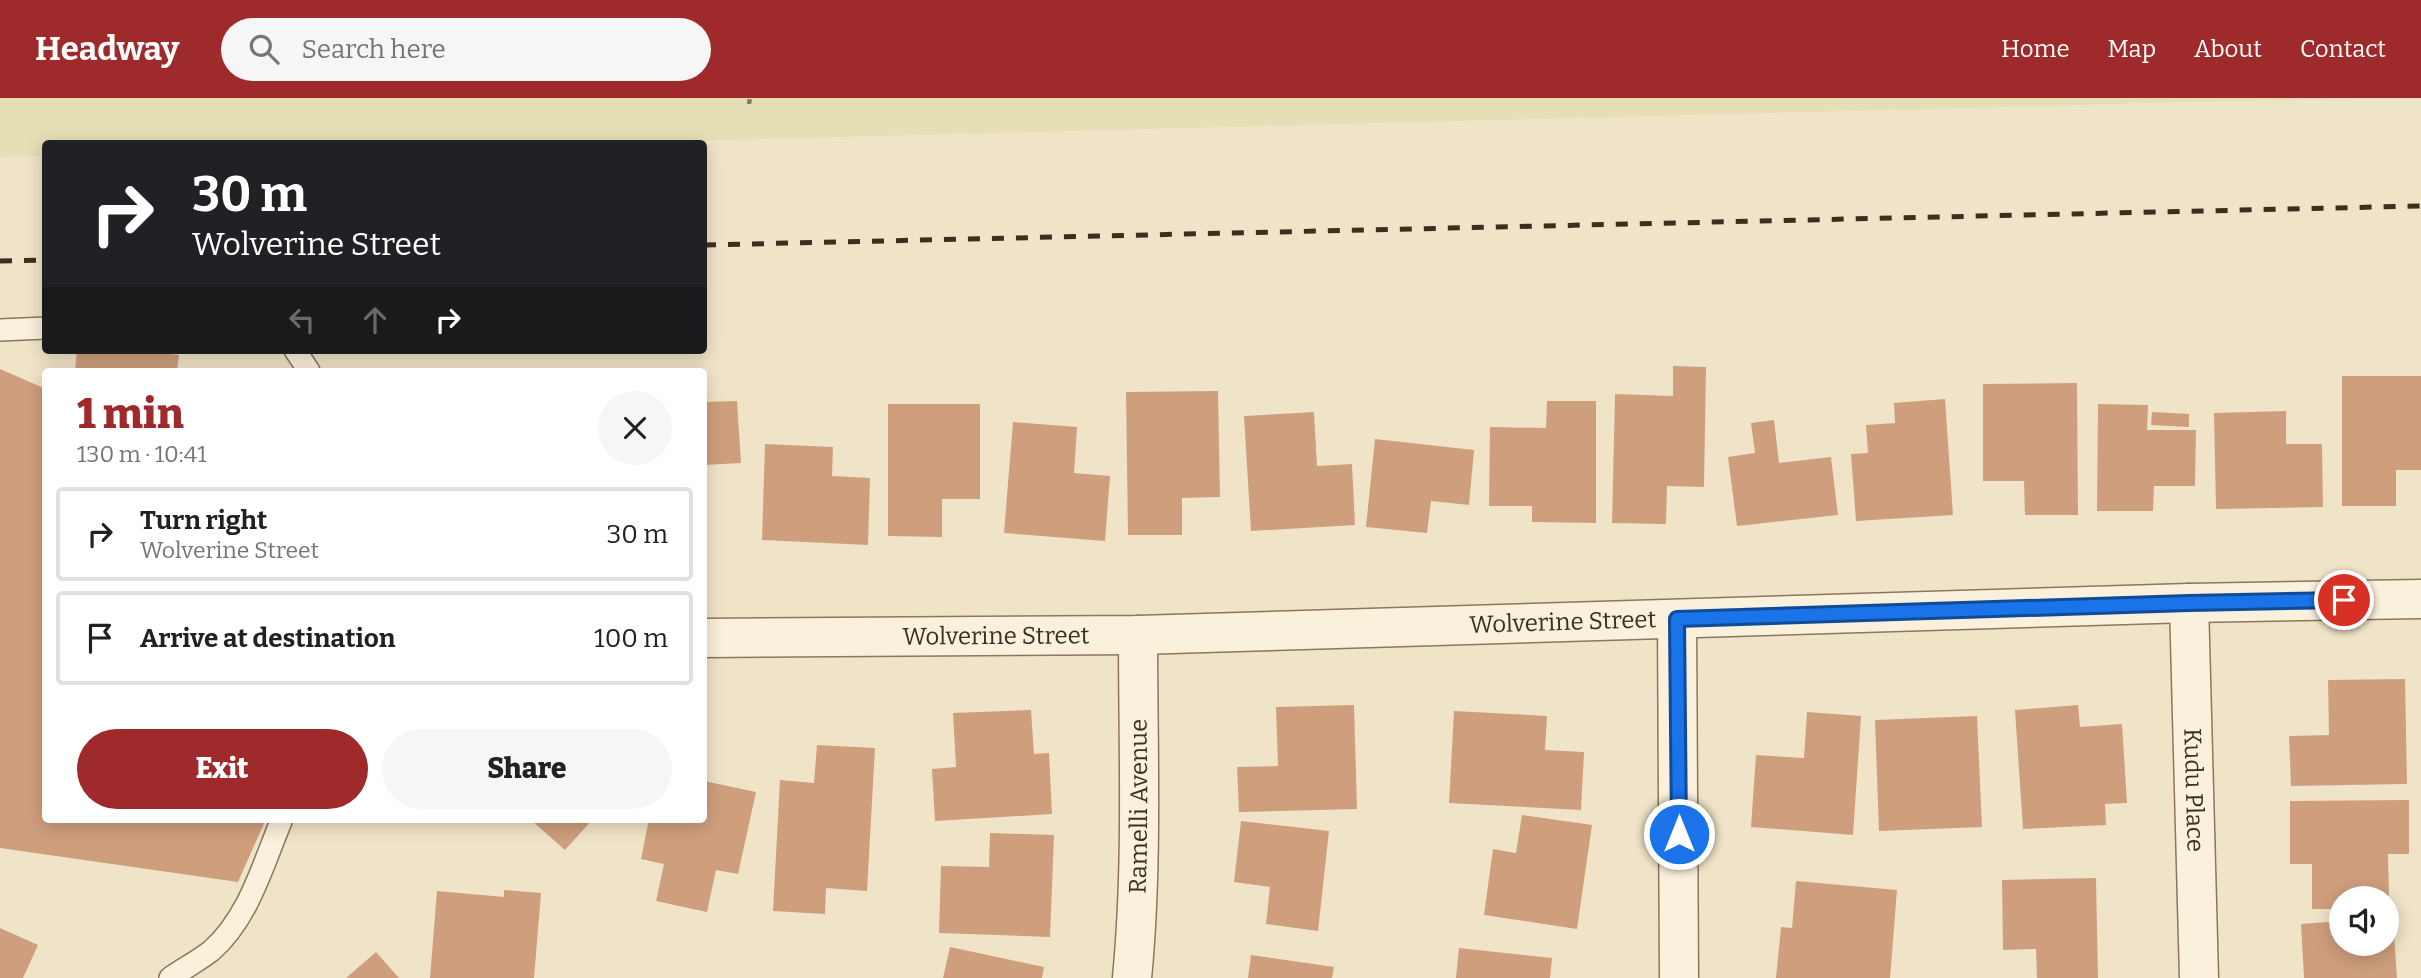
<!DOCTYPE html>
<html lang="en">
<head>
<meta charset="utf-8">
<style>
  :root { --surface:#fff; --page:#f6f6f6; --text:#202124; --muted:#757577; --line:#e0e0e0; --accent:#9e2a2b }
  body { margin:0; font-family:Bitter,serif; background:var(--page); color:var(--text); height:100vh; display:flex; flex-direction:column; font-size:26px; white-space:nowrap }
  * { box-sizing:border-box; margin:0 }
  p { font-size:23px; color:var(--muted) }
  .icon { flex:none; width:38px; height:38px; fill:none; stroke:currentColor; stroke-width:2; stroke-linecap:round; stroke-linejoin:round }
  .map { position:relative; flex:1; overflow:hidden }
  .details { position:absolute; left:42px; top:270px; width:665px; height:455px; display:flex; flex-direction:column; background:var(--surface); border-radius:7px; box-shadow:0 4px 18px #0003 }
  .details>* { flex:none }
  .guide { position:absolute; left:42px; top:42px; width:665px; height:214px; border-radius:7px; box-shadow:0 4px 18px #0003; background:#202124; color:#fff; overflow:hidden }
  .buttons { position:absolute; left:2329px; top:788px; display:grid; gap:14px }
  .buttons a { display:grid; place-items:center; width:70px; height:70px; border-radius:50%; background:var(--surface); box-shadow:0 4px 18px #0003; font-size:35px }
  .pin { position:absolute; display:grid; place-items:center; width:60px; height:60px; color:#fff; margin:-30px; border:4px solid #fff; border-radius:50%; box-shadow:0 2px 7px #0007 }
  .me { position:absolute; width:77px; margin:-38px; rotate:0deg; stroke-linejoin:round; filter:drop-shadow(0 0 5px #0008) }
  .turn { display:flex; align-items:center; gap:24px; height:147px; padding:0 35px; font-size:32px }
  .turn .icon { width:91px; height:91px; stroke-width:2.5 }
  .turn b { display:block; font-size:49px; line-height:60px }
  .lanes { display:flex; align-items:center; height:66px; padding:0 35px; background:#0003; justify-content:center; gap:35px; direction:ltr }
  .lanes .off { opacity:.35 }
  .round { display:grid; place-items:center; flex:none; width:74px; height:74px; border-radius:37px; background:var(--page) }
  .headline { display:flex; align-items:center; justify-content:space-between; height:119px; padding:0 35px }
  h1 { font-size:42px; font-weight:800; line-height:52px; color:var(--accent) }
  .button { display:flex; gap:14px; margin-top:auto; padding:14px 35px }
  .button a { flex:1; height:80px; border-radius:42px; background:var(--accent); color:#fff; font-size:28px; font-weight:800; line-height:80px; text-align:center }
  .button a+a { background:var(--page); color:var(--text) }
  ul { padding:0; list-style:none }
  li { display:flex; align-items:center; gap:21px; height:94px; margin:0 14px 10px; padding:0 21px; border:4px solid var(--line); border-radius:7px }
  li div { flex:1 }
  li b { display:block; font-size:26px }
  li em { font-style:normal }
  header { display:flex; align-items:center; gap:42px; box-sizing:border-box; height:98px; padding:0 35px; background:var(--accent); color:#fff }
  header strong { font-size:33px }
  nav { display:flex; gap:38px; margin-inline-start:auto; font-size:24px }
  .search { width:490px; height:63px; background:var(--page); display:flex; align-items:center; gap:18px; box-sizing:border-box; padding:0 24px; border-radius:38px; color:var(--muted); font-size:26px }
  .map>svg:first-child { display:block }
  .farmland { fill:#e6deb5 }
  .building { fill:#cf9f7d }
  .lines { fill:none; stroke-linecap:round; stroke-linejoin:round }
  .lane-casing { stroke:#8d765c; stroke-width:24 }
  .street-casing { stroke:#8d765c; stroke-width:41 }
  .path { stroke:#8d765c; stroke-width:4.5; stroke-dasharray:5 3.5; stroke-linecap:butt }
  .lane { stroke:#faf1dc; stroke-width:21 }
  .street { stroke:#faf1dc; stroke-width:38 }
  .rail { stroke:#3d2e20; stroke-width:5; stroke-dasharray:12 12; stroke-linecap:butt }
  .route-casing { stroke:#114b97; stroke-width:18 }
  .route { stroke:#1a73e8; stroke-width:12 }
  .labels { text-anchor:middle; stroke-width:5; stroke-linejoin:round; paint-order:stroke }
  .street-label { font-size:24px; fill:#3d2e20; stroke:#f7eed8 }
</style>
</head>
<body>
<header>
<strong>Headway</strong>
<div class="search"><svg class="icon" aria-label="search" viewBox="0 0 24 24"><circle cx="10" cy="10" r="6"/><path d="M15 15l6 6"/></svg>Search here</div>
<nav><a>Home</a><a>Map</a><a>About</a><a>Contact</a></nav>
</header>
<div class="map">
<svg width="2421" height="880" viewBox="0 0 2421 880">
  <rect width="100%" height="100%" fill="#f0e4c8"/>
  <path class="farmland" d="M 0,0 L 2351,0 L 605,45 L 46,46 L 45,58 L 0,59 Z"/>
  <path class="building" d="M 77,252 L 133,252 L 179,257 L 177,273 L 75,273 Z
    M 1673,268 L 1706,269 L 1704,389 L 1667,388 L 1666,426 L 1612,425 L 1615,296 L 1673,298 Z
    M 0,271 L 46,291 L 46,721 L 266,721 L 238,784 L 0,750 Z
    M 2342,278 L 2421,278 L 2421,372 L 2396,372 L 2396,408 L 2342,408 Z
    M 2077,285 L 2078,417 L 2025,417 L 2024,383 L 1983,383 L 1983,286 Z
    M 1218,293 L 1220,399 L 1182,400 L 1182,437 L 1128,437 L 1126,294 Z
    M 1945,301 L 1953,417 L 1856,423 L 1851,356 L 1868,355 L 1866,327 L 1895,325 L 1894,305 Z
    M 737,303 L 741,365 L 704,367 L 704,304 Z
    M 1547,303 L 1596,303 L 1596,425 L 1532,424 L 1532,408 L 1489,408 L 1490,329 L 1546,330 Z
    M 888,306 L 980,306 L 980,401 L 942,401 L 942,439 L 888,438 Z
    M 2098,306 L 2148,307 L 2147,332 L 2196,332 L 2195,388 L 2154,388 L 2153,413 L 2097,413 Z
    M 2286,313 L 2286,346 L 2322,346 L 2323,409 L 2216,411 L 2214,315 Z
    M 1314,314 L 1317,368 L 1352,366 L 1355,427 L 1251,433 L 1244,318 Z
    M 2152,314 L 2189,316 L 2189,329 L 2151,327 Z
    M 1774,322 L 1779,365 L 1831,359 L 1838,417 L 1737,428 L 1728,359 L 1755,355 L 1751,325 Z
    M 1013,324 L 1077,329 L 1074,375 L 1110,378 L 1105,443 L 1004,435 Z
    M 1375,341 L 1474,352 L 1469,407 L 1431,403 L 1427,435 L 1366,429 Z
    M 765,346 L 833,349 L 832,378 L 870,380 L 868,447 L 762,442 Z
    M 2405,581 L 2407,686 L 2291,688 L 2289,638 L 2329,637 L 2328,582 Z
    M 1354,607 L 1357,711 L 1239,714 L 1237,669 L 1278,668 L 1276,609 Z
    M 2078,607 L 2080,629 L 2122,626 L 2127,705 L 2105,706 L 2106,727 L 2023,731 L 2015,612 Z
    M 1031,612 L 1034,656 L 1049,655 L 1052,716 L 935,723 L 932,671 L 956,669 L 953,615 Z
    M 1454,613 L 1547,618 L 1545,652 L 1584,654 L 1581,712 L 1449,705 Z
    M 1807,614 L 1861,618 L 1853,737 L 1751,729 L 1756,657 L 1804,660 Z
    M 1977,618 L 1982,729 L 1879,733 L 1875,622 Z
    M 817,647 L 875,650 L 867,793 L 826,790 L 825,816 L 773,813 L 780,682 L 814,685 Z
    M 704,683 L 756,694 L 738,776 L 716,772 L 707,814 L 656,803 L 664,766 L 641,761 L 649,721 L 704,721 Z
    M 2409,702 L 2409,756 L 2388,756 L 2389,800 L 2342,800 L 2342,811 L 2312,811 L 2312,766 L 2290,766 L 2290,703 Z
    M 1522,717 L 1592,727 L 1577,831 L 1484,817 L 1493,751 L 1516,755 Z
    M 530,721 L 593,721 L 565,752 Z
    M 1241,723 L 1329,733 L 1318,833 L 1266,826 L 1270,789 L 1234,784 Z
    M 990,735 L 1054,737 L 1050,839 L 939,835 L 941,768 L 989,769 Z
    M 2096,780 L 2098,880 L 2037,880 L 2036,851 L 2003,852 L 2002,782 Z
    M 1796,783 L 1897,792 L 1890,880 L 1776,880 L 1781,829 L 1792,830 Z
    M 504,792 L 541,795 L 534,880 L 430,880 L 437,793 L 504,799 Z
    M 2387,821 L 2393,821 L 2397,880 L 2304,880 L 2301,826 L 2342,823 L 2342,845 L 2387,845 Z
    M 0,830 L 38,847 L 23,880 L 0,880 Z
    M 950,849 L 1044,869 L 1042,880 L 943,880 Z
    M 1459,850 L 1552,860 L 1550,880 L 1456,880 Z
    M 376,854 L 399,880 L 346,880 Z
    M 1251,857 L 1334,869 L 1332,880 L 1248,880 Z"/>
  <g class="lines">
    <g class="lane-casing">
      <path id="lane" d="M 0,232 L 46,230
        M 295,252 L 309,273
        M 170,880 C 183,871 198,863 211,853 C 249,820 263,766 282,721"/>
    </g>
    <g class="street-casing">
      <g id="street">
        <path id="s1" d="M 2189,505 L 2199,880"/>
        <path d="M 1677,521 L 1679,880"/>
        <path id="s2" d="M 704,540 L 1138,537 L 2189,505 L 2421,501"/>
        <path id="s3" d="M 1132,880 C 1143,766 1138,651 1138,537"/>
      </g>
    </g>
    <path class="path" d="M 749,6 L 750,0"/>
    <use href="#lane" class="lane"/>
    <use href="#street" class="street"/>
    <path class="rail" d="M 704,147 L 2421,108
      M 0,163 L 46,162"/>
  </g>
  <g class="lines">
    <g class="route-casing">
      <path id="route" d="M 1679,736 L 1677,521 L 2189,505 L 2344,502"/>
    </g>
    <use href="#route" class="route"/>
  </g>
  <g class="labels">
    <g class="street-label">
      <text dy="8" stroke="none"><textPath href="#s2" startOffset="859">Wolverine Street</textPath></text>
      <text dy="8" stroke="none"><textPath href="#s2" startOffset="292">Wolverine Street</textPath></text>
      <text dy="8" stroke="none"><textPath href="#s1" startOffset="187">Kudu Place</textPath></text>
      <text dy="8" stroke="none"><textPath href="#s3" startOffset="172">Ramelli Avenue</textPath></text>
    </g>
  </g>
</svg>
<div class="buttons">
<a><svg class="icon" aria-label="sound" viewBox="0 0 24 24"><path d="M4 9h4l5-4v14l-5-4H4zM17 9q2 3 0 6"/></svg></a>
</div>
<div class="pin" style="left:2344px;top:502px;background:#d93025"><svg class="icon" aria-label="arrive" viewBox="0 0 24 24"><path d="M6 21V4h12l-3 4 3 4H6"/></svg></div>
<svg class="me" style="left:1679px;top:736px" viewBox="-20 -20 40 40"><circle r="17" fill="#1a73e8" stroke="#fff" stroke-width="3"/><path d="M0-11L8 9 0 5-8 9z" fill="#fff"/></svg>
<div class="guide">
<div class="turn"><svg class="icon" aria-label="right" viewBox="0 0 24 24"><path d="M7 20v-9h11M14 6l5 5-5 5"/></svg><div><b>30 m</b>Wolverine Street</div></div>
<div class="lanes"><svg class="icon off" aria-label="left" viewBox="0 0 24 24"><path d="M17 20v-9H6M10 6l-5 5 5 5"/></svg><svg class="icon off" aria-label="ahead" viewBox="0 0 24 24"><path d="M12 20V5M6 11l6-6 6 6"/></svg><svg class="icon" aria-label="right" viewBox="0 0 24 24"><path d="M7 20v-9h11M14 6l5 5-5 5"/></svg></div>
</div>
<section class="details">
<div class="headline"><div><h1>1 min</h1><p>130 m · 10:41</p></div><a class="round"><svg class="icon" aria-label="close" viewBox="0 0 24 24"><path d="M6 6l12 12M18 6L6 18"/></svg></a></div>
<ul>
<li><svg class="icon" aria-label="right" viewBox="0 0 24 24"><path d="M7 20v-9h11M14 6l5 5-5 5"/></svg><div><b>Turn right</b><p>Wolverine Street</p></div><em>30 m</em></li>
<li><svg class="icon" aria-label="arrive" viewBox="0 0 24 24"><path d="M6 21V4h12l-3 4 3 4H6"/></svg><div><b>Arrive at destination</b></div><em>100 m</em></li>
</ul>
<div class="button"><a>Exit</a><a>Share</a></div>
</section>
</div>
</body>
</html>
